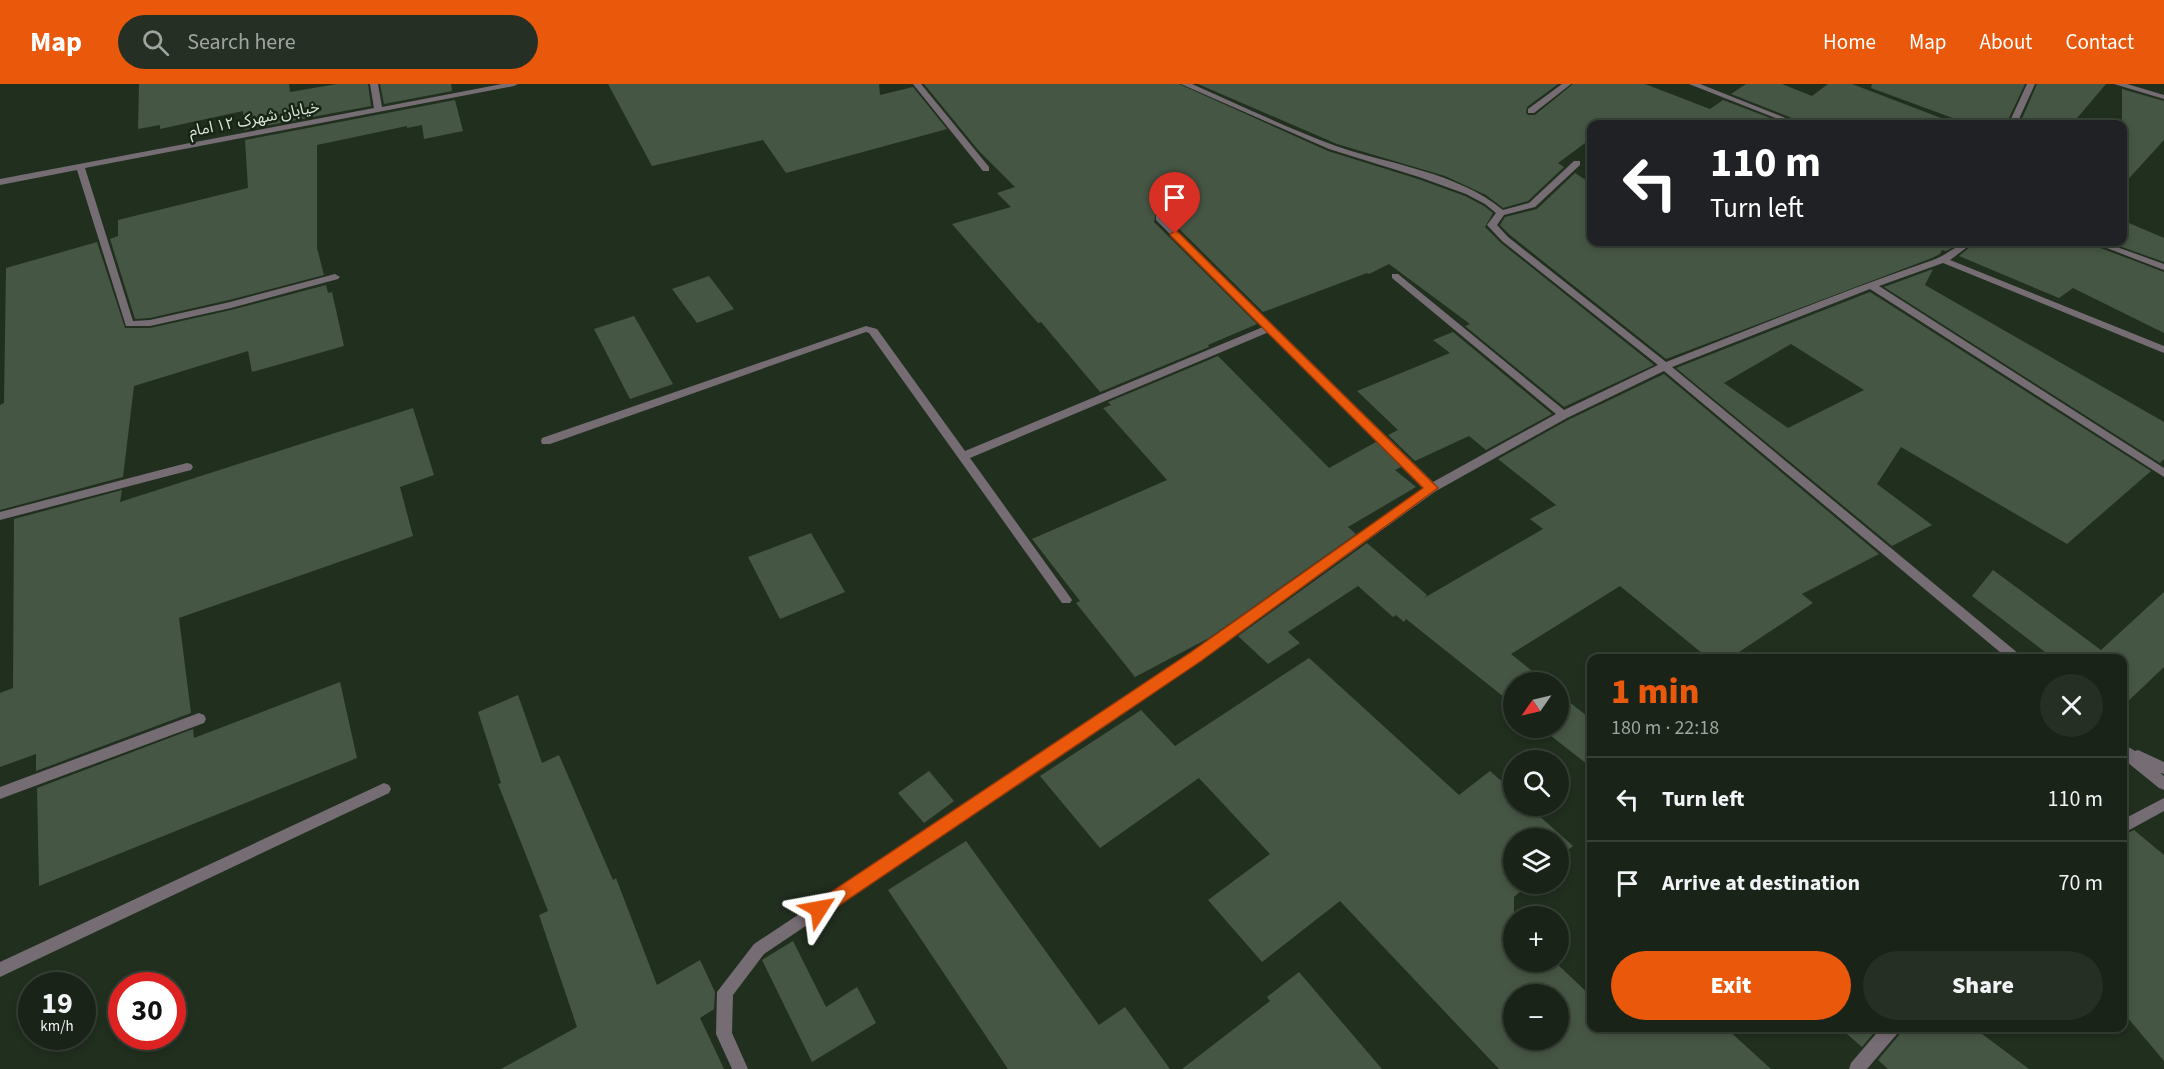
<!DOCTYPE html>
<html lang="en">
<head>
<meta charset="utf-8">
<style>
  :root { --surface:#192317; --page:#262f24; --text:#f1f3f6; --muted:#9fa4a1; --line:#374036; --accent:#ea580c }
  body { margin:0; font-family:"Source Sans 3","Noto Sans Arabic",sans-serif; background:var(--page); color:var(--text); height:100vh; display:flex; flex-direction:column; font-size:22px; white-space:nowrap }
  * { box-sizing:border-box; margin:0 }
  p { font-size:20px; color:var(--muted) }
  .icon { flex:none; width:33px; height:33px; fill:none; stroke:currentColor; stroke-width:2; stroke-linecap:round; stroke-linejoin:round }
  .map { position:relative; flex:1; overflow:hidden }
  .drawer { position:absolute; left:1587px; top:570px; width:540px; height:378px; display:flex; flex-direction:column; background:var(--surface); border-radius:12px; box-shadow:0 3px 9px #0003,0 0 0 2px var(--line) }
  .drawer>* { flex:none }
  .guide { position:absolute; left:1587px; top:36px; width:540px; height:126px; border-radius:12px; box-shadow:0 3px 9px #0003,0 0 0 2px var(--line); background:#202124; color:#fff; overflow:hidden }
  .needle { width:39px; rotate:236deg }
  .tools { position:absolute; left:1503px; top:588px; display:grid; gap:12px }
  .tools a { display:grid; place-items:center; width:66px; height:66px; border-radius:50%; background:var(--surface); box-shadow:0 3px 9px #0003,0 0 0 2px var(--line); font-size:30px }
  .speed { position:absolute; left:18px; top:888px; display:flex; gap:12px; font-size:30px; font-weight:700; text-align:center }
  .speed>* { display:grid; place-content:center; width:78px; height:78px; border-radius:50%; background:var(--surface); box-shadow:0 3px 9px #0003,0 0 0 2px var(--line); line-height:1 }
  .speed small { font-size:15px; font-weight:400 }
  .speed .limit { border:9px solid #d22; background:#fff; color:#111 }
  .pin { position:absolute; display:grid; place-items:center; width:51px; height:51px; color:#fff; margin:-62px -26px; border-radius:50% 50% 50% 0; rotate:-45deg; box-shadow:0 0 6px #0007 }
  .pin .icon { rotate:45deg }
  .me { position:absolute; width:66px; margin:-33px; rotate:56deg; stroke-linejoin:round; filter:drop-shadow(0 0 4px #0008) }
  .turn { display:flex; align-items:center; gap:21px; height:126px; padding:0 24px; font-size:27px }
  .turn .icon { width:78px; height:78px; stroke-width:2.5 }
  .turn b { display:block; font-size:42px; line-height:51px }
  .round { display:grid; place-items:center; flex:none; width:63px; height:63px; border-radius:32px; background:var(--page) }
  .headline { display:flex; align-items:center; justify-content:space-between; height:102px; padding:0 24px }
  h1 { font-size:36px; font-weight:800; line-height:45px; color:var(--accent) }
  .primary-button { display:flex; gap:12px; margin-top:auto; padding:12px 24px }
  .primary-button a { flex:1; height:69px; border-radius:36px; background:var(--accent); color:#fff; font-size:24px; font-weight:800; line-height:69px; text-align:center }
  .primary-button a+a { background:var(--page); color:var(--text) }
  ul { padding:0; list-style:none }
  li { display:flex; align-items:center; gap:18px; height:84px; padding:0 24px; border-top:2px solid var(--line) }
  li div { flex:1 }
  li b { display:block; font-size:22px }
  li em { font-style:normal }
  header { display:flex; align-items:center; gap:36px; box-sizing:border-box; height:84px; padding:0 30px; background:var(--accent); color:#fff }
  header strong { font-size:28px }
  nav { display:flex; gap:33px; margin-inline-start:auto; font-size:21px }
  .search { width:420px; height:54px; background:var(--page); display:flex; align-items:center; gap:15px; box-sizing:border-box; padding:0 21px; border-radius:33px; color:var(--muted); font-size:22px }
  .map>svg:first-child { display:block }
  .building { fill:#465644; fill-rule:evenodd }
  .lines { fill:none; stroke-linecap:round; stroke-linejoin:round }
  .street { fill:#766d74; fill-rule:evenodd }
  .route { fill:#ea580c; stroke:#983908; stroke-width:1.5 }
  .labels { text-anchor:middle; stroke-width:5; stroke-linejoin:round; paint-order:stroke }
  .far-street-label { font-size:16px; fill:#d9e2d7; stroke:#172515 }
</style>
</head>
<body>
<header>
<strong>Map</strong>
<div class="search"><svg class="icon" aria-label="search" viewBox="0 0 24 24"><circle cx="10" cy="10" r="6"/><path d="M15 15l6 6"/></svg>Search here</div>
<nav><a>Home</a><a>Map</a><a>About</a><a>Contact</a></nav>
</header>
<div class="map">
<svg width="2164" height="985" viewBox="0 0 2164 985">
  <rect width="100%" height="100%" fill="#212f1f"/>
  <path class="building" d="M 139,0 L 289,0 L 290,8 L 337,0 L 368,0 L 371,22 L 244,46 L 243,27 L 160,45 L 160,41 L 138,45 Z
    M 380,0 L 451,0 L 452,7 L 384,20 Z
    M 608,0 L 879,0 L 880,11 L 913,3 L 947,45 L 786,89 L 763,56 L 652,82 Z
    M 924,0 L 1179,0 L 1328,67 L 1418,95 L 1465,112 L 1484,122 L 1493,129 L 1485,143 L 1501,159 L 1654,281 L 1564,323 L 1465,242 L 1470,240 L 1389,180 L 1369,190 L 1367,189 L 1263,228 L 1164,130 L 1156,130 L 1154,138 L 1257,240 L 1208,261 L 1209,263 L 1100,308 L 1041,238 L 1038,239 L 952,140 L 1011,123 L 997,109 L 1015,103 L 979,67 Z
    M 1198,0 L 1558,0 L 1527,23 L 1526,29 L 1528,31 L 1535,31 L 1573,0 L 1645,0 L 1710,25 L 1723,16 L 1786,40 L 1592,40 L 1592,54 L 1558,79 L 1564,83 L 1528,117 L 1503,124 L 1486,111 L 1445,92 L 1337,60 Z
    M 1746,0 L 1782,0 L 1812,12 L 1828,0 L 1852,0 L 1949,37 L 1949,40 L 1803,40 L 1802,38 L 1731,10 Z
    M 1872,0 L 2025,0 L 2008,36 L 2010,40 L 1969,40 L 1871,4 Z
    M 2037,0 L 2106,0 L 2072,40 L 2022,40 L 2021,37 Z
    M 2122,5 L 2164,17 L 2164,56 L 2122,102 Z
    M 455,16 L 463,47 L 424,55 L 422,41 L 407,44 L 407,42 L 317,61 L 317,164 L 324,191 L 229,216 L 150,234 L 135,235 L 110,155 L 118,152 L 118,136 L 248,104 L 245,56 Z
    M 1575,89 L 1592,100 L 1592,158 L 1964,158 L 1946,167 L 1942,166 L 1940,170 L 1932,174 L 1666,275 L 1510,151 L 1500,141 L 1505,133 L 1537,125 Z
    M 2122,136 L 2164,154 L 2164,178 L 2108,158 L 2122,158 Z
    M 97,158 L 125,244 L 150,244 L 231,226 L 326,201 L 328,209 L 332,208 L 344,262 L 252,288 L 248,267 L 134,302 L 123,393 L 0,426 L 0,321 L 4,319 L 6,184 Z
    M 1976,158 L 2089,158 L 2090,160 L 2164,188 L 2164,249 L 2073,204 L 2059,214 L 1959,172 Z
    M 1933,185 L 1925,201 L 2164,338 L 2164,375 L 2160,379 L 1884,203 Z
    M 709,192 L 734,225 L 697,239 L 672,205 Z
    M 1870,208 L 2151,387 L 2067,460 L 1901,363 L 1877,400 L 1932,441 L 1892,462 L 1676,284 ZM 1791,260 L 1864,306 L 1788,344 L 1724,299 Z
    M 634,232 L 673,300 L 630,315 L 594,245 Z
    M 1453,248 L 1552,330 L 1486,366 L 1469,352 L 1415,377 L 1388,351 L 1398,346 L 1357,307 L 1450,269 L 1433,256 Z
    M 1218,272 L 1329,384 L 1376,358 L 1401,383 L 1395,386 L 1416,403 L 1348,443 L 1356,450 L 1209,554 L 1135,593 L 1076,519 L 1080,517 L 1032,455 L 1167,396 L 1103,324 L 1111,321 L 1108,318 Z
    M 1664,290 L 1879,470 L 1802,510 L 1813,519 L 1730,574 L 1708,574 L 1620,502 L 1511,570 L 1546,598 L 1514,598 L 1514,621 L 1406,535 L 1404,538 L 1396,531 L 1393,533 L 1358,502 L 1288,548 L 1300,559 L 1268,580 L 1238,552 L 1367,459 L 1427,511 L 1424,514 L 1543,445 L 1530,435 L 1556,421 L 1498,375 L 1568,336 Z
    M 413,324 L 434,391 L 400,403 L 413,452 L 179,534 L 191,629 L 36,687 L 36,670 L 0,683 L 0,609 L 13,604 L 14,435 L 122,406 L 120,418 Z
    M 811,449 L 845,508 L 780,535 L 748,473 Z
    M 1993,486 L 2101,566 L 2164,508 L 2164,583 L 2122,623 L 2122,574 L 2053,574 L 1972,512 Z
    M 1309,574 L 1459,711 L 1490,687 L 1514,708 L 1514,722 L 1528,722 L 1573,762 L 1558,774 L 1558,754 L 1514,754 L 1514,800 L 1529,800 L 1514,813 L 1514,878 L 1555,878 L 1592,913 L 1592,944 L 1726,944 L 1771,985 L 1499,985 L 1340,817 L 1262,878 L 1208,816 L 1270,770 L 1199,694 L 1100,764 L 1040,692 L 1141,626 L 1175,662 ZM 1514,910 L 1558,910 L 1558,956 L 1514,956 Z
    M 340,598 L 357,674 L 39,802 L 37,704 L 193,645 L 194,654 Z
    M 1558,609 L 1592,636 L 1592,684 L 1541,644 L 1558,644 Z
    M 518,611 L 542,679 L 559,671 L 613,796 L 616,794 L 657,901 L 700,876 L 715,908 L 714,925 L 700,934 L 724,985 L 501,985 L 577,943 L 539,831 L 548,827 L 498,700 L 501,699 L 478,628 Z
    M 929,687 L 954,717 L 924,739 L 898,709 Z
    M 2134,746 L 2164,771 L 2164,977 L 2122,927 L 2122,752 Z
    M 966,757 L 1099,941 L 1125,923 L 1170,985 L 1008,985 L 888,806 Z
    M 793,857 L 826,923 L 857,903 L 876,939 L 812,978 L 762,876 Z
    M 1299,888 L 1382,985 L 1182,985 L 1270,917 L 1267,913 Z
    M 1840,944 L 1878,944 L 1862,963 Z
    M 1901,944 L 1974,944 L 2029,985 L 1888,985 L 1878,976 L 1899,951 Z"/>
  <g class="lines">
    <path class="street" d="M 370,0 L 378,0 L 382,23 L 502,0 L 518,0 L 514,2 L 85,84 L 133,237 L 150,236 L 230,218 L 335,190 L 340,193 L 338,195 L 231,224 L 150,242 L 126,242 L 77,86 L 0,101 L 0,95 L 374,24 Z
      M 913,0 L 921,0 L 989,83 L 989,87 L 983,87 Z
      M 1181,0 L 1192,0 C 1240,21 1287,44 1336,62 C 1391,81 1457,88 1503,126 L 1529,119 L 1574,77 L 1580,77 L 1580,81 L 1535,123 L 1504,131 L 1497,141 L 1508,153 L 1666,278 C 1755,243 1843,207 1933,176 C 1948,171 1958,158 1974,158 L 1950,176 L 2164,262 L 2164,269 L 1943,179 L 1879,202 L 2164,384 L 2164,393 L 1870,205 L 1672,283 L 2019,570 L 2021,574 L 2007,574 L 1664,287 L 1567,334 L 1436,407 L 1200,577 L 764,870 L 733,911 L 732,949 L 748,985 L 732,985 L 716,950 L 717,908 L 754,860 L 1192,569 L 1425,404 L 1269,248 L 970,374 L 1070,513 L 1072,516 L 1070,519 L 1062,519 L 869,249 L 866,248 L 550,360 L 542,360 L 541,357 L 542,354 L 866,242 L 877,245 L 965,367 L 1263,243 L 1156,136 L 1156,132 L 1162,132 L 1433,398 L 1556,330 L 1392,194 L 1392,190 L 1398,190 L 1564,326 L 1658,281 L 1502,157 L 1487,141 L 1496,129 L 1485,120 L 1466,110 L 1419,93 L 1329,65 Z
      M 1562,0 L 1571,0 L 1534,29 L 1528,29 L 1528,25 Z
      M 1689,0 L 1700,0 L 1801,40 L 1791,40 Z
      M 2027,0 L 2035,0 L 2018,37 L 2020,40 L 2012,40 L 2010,37 Z
      M 2114,0 L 2127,0 L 2164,11 L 2164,15 Z
      M 2091,158 L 2103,158 L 2164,180 L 2164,186 Z
      M 187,379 L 191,380 L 193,383 L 191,386 L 0,436 L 0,428 Z
      M 199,629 L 204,631 L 206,635 L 204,639 L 0,715 L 0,703 Z
      M 2122,659 L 2135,667 L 2138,666 L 2164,678 L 2164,690 L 2160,689 L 2164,692 L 2164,706 L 2159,704 L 2122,674 Z
      M 384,699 L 389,701 L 391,705 L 389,709 L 0,893 L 0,878 Z
      M 2164,714 L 2164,727 L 2122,750 L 2122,736 Z
      M 1881,944 L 1899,944 L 1897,950 L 1867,985 L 1849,985 L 1851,979 Z"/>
  </g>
  <path class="route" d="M 1175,147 L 1178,148 L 1438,404 L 1201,577 L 825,831 L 819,833 L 813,831 L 810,825 L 813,820 L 1191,568 L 1423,404 L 1171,152 L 1170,150 Z"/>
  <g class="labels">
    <g class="far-street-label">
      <text transform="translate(254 34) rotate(-11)" y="6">خیابان شهرک ۱۲ امام</text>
    </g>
  </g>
</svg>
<div class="tools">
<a><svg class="needle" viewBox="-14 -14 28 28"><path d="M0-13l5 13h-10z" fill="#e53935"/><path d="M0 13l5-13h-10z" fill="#9fa4a1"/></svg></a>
<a><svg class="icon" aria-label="search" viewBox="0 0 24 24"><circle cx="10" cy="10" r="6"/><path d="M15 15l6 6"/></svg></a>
<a><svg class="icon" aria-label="layers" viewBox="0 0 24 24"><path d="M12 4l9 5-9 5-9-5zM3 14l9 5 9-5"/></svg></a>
<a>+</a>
<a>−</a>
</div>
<div class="speed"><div>19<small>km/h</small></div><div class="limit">30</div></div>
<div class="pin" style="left:1175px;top:150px;background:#d93025"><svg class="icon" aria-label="arrive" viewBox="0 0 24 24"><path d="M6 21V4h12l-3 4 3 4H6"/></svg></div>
<svg class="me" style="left:819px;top:825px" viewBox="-20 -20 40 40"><path d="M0-17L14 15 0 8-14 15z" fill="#ea580c" stroke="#fff" stroke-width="4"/></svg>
<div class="guide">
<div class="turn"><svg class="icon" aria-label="left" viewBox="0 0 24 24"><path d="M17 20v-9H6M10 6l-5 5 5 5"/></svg><div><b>110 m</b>Turn left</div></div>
</div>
<section class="drawer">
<div class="headline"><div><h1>1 min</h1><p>180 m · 22:18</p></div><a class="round"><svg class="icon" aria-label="close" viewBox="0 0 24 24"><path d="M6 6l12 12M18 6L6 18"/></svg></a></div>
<ul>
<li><svg class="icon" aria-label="left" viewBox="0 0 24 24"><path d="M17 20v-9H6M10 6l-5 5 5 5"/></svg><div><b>Turn left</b></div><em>110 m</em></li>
<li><svg class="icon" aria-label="arrive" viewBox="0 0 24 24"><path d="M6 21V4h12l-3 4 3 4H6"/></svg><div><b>Arrive at destination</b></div><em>70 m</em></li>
</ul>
<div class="primary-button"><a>Exit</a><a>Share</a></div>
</section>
</div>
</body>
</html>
